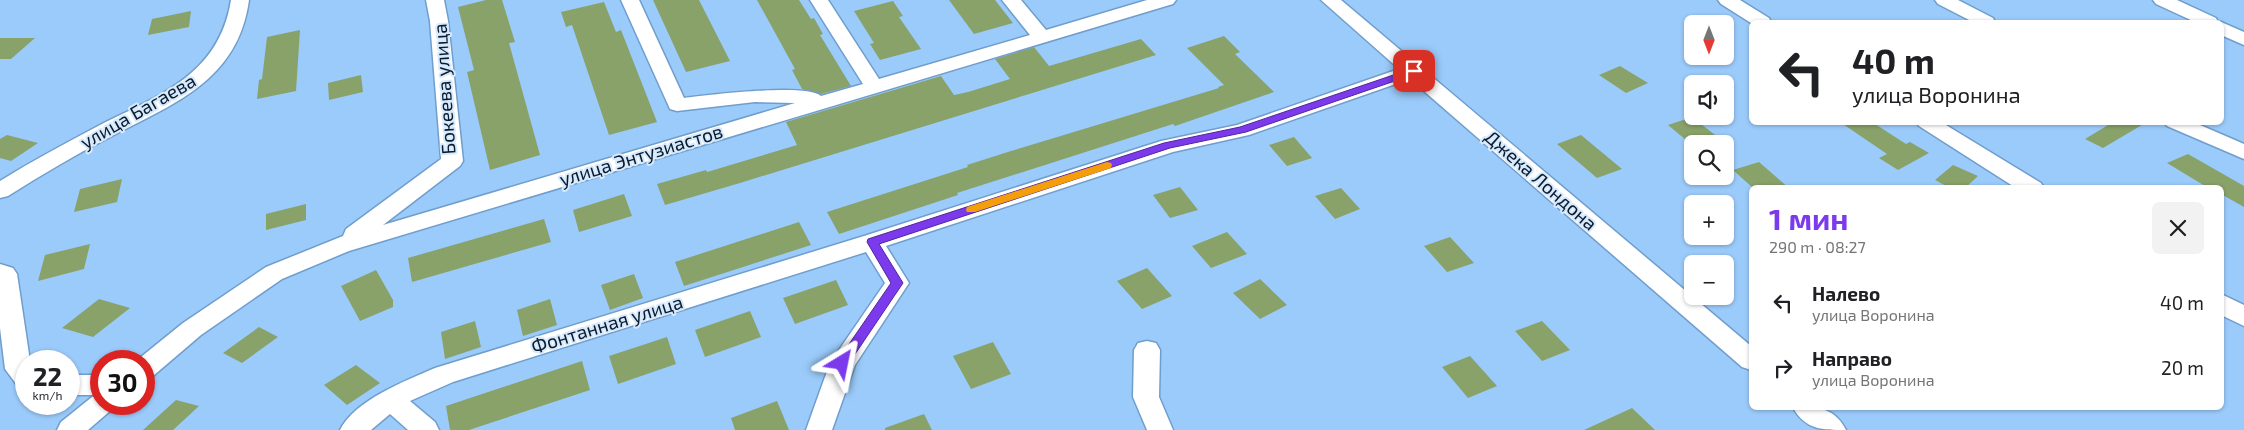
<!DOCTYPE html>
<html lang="ru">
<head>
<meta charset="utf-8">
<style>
  :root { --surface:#fff; --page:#f2f2f2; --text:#202124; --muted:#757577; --accent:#7c3aed }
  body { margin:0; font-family:"Exo 2",sans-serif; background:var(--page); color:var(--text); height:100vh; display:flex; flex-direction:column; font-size:19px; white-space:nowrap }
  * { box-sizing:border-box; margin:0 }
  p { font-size:16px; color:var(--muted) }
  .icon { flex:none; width:28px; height:28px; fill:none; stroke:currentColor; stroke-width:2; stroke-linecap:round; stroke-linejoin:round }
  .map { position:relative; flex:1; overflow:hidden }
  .details { position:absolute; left:1749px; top:185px; width:475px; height:225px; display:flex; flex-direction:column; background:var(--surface); border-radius:8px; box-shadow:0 1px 4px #0004 }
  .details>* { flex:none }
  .hud { position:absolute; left:1749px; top:20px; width:475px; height:105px; border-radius:8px; box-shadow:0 1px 4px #0004; background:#fff; color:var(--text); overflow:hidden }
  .needle { width:32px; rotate:180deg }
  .controls { position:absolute; left:1684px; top:15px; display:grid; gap:10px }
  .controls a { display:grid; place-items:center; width:50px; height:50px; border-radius:8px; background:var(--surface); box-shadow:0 1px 4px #0004; font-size:25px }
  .speed { position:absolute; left:15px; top:350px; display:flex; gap:10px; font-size:25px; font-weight:700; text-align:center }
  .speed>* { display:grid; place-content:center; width:65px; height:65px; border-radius:50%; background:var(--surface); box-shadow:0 1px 4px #0004; line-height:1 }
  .speed small { font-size:12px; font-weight:400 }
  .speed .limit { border:8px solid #d22; background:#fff; color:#111 }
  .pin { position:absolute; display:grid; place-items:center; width:42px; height:42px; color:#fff; margin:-21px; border-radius:10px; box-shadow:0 2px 8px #0006 }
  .me { position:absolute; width:55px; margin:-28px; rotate:35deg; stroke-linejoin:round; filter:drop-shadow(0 0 4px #0008) }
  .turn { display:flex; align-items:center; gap:18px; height:105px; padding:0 20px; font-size:22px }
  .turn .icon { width:65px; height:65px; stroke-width:2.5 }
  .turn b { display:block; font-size:35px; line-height:42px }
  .round { display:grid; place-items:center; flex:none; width:52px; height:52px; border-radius:8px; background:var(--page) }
  .head { display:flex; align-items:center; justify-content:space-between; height:85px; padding:0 20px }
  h1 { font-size:30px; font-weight:700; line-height:38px; color:var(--accent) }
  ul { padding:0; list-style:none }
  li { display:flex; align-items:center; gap:15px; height:65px; padding:0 20px }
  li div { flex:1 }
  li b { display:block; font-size:19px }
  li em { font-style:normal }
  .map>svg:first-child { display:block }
  .building { fill:#88a26a }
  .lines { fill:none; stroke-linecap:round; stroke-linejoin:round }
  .street-casing { stroke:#709ecc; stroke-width:3 }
  .street { fill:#fff; fill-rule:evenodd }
  .route { fill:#7c3aed; stroke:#51269a }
  .slow { fill:#f59e0b }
  .labels { text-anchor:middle; stroke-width:4; stroke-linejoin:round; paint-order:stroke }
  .street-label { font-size:19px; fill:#091b2d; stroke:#d6e9fd }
</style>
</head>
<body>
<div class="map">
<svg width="2244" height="430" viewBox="0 0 2244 430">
  <rect width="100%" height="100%" fill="#9bcbfb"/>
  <path class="building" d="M 486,0 L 502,0 L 515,42 L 509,43 L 540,155 L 490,170 L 467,72 L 474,70 L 458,7 Z
    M 653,0 L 699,0 L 730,61 L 686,72 Z
    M 757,0 L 799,0 L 811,19 L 814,18 L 823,34 L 820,35 L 851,86 L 821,94 L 802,89 L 792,70 L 795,69 Z
    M 949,0 L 995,0 L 1013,23 L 974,34 Z
    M 893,1 L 903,16 L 899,17 L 921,49 L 880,60 L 870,44 L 874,43 L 854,11 Z
    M 604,2 L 616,32 L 621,30 L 657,122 L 609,135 L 572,25 L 566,27 L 561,12 Z
    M 191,11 L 189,27 L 148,35 L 152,19 Z
    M 300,30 L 296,91 L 257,99 L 259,80 L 262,79 L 267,37 Z
    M 1224,36 L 1240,52 L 1235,54 L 1274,92 L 1175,126 L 1173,124 L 957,193 L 958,195 L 839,234 L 827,212 L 968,167 L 967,165 L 1011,151 L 1219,88 L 1218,87 L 1224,85 L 1187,48 Z
    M 0,38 L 35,38 L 11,59 L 0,59 Z
    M 1141,39 L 1156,55 L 740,183 L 665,205 L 657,184 L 706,170 L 707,172 L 797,145 L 786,122 L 941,76 L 954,95 L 968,92 L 1010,79 L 995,59 L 1034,47 L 1049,66 Z
    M 1620,66 L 1648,83 L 1626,93 L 1599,75 Z
    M 361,75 L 363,92 L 329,100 L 328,83 Z
    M 1692,117 L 1719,138 L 1701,144 L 1692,136 L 1692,145 L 1668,125 Z
    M 1840,122 L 1872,122 L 1906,144 L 1910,142 L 1929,153 L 1898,170 L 1879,158 L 1887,154 Z
    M 2113,122 L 2147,122 L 2103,148 L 2085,139 Z
    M 7,135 L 38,143 L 11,161 L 0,158 L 0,139 Z
    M 1581,135 L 1622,169 L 1597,178 L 1557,144 Z
    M 1294,137 L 1312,158 L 1287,166 L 1269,145 Z
    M 2188,154 L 2244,186 L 2244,207 L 2221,194 L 2221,188 L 2205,186 L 2167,163 Z
    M 1759,162 L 1789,188 L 1753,188 L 1733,170 Z
    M 1953,165 L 1978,176 L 1965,188 L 1950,188 L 1935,180 Z
    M 122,179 L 117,202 L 74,212 L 80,189 Z
    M 1180,187 L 1198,210 L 1170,218 L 1153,195 Z
    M 1341,188 L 1360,209 L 1335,219 L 1315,196 Z
    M 624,194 L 632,216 L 579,232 L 573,210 Z
    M 306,204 L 306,220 L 266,230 L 266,214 Z
    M 544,219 L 551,242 L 412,282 L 408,258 Z
    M 799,222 L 811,245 L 684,286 L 675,262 Z
    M 1227,232 L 1247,254 L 1211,268 L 1192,246 Z
    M 1450,237 L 1474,263 L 1447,272 L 1424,246 Z
    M 90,244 L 84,269 L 38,281 L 45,255 Z
    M 1147,268 L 1172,296 L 1142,309 L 1117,281 Z
    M 376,270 L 393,300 L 393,307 L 360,321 L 341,286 Z
    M 634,274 L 643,298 L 610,310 L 601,285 Z
    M 1260,279 L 1287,305 L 1260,319 L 1233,293 Z
    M 836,280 L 848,305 L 795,324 L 783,298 Z
    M 99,299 L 130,308 L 93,337 L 62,328 Z
    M 550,299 L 557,325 L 523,336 L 517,310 Z
    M 750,311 L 761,337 L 705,357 L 695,330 Z
    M 475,321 L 481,347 L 445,359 L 441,332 Z
    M 1542,321 L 1570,350 L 1542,361 L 1515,331 Z
    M 259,327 L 278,337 L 242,363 L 223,353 Z
    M 667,337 L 676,364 L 618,384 L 609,356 Z
    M 993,342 L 1011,374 L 971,389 L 953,356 Z
    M 1470,356 L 1497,386 L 1468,398 L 1442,367 Z
    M 582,361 L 590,390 L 469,430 L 450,430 L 446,406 Z
    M 356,365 L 380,383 L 347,405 L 324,385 Z
    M 176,400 L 199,406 L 173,430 L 143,430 Z
    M 777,401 L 789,430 L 735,430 L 731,418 Z
    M 1632,408 L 1655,430 L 1584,430 Z
    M 924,414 L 932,430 L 885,430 L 885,428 Z"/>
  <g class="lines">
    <g class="street-casing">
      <path id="street" d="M 231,0 L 249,0 C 238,81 173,104 110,137 C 75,155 41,175 8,196 L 0,198 L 0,181 C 32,161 66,143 100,125 C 160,95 219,75 231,0 Z
        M 426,0 L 444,0 L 448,21 L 463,161 L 460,166 L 383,225 L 795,103 L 755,102 L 677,111 L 670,109 L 621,0 L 639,0 L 684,98 C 707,95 807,83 821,96 L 863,84 L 810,0 L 828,0 L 879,79 L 1030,35 L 1002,0 L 1021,0 L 1046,30 L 1147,0 L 1176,0 L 1173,4 L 349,251 L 282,279 L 201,335 L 153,376 L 144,379 L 144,361 L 136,361 L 183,323 L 266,267 L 343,236 L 346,229 L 441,159 L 430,21 Z
        M 1321,0 L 1341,0 L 1751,346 L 1751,370 L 1742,367 L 1410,79 L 1249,135 L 1173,152 L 886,246 L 909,283 L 855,365 L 832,430 L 806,430 L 830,363 L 885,283 L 866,252 L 453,382 L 410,401 L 435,422 L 439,430 L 408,430 L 390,414 L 371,430 L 340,430 C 355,400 405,381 435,368 L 864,236 L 1161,141 L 1237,125 L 1399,69 Z
        M 1718,0 L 1740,0 L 1769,18 L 1771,22 L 1751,23 L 1721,4 Z
        M 1935,0 L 1958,0 L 1993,18 L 1995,22 L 1973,22 L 1938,4 Z
        M 2153,0 L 2177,0 L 2216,18 L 2218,22 L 2195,22 L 2156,4 Z
        M 2220,22 L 2221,22 L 2244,32 L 2244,45 L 2221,35 Z
        M 1916,122 L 1941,122 L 2041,183 L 2044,188 L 2016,188 L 1919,126 Z
        M 2164,122 L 2193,122 L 2244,144 L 2244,159 L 2167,126 Z
        M 0,264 L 13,268 L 17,274 L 30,361 L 26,361 L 26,388 L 17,385 L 5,369 L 0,328 Z
        M 2221,294 L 2244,305 L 2244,326 L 2221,315 Z
        M 1147,341 L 1156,343 L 1160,350 L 1159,397 L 1173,430 L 1147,430 L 1133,397 L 1134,350 L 1138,343 Z
        M 69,375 L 101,375 L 101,404 L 114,404 L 110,411 L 88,430 L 57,430 L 61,422 L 92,397 L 97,395 L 69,395 Z
        M 1793,408 C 1816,405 1835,408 1846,430 C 1822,430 1806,430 1793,408 Z"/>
    </g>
    <use href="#street" class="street"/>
  </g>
  <path class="route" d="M 1414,68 L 1419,71 L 1418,73 L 1246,132 L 1170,148 L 879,244 L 903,283 L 847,366 L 838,366 L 836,363 L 891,283 L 867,242 L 868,239 L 1164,143 L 1240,127 Z"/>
  <path class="slow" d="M 1107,162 L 1111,163 L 1112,165 L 1111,168 L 975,212 L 967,212 L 966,210 L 967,207 Z"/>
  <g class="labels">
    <g class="street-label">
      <text transform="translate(444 89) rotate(-94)" y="7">Бокеева улица</text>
      <text transform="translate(138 111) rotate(-30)" y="7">улица Багаева</text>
      <text transform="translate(641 155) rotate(-17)" y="7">улица Энтузиастов</text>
      <text transform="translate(1541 180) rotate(41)" y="7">Джека Лондона</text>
      <text transform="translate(607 324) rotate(-17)" y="7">Фонтанная улица</text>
    </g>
  </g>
</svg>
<div class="controls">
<a><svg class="needle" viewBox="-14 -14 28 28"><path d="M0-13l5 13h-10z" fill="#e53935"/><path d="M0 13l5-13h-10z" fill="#757577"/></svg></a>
<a><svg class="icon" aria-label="sound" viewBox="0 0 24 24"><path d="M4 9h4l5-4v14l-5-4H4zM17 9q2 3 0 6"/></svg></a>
<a><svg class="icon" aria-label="search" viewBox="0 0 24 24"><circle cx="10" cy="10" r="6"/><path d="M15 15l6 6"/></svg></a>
<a>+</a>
<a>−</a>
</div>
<div class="speed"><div>22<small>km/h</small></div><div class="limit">30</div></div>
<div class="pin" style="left:1414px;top:71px;background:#d93025"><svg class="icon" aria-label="arrive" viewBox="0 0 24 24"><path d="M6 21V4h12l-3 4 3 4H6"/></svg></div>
<svg class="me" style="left:842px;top:363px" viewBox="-20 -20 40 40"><path d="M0-17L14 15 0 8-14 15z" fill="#7c3aed" stroke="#fff" stroke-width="4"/></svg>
<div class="hud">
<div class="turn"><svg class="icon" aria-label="left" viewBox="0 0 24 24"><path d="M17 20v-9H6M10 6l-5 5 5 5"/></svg><div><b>40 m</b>улица Воронина</div></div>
</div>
<section class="details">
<div class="head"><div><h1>1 мин</h1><p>290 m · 08:27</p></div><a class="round"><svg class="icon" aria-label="close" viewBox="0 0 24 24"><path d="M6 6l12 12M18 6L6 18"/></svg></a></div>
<ul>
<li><svg class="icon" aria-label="left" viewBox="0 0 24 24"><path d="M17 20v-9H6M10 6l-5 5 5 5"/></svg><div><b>Налево</b><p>улица Воронина</p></div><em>40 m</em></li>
<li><svg class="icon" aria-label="right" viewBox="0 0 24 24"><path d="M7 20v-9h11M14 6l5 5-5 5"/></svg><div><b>Направо</b><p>улица Воронина</p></div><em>20 m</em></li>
</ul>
</section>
</div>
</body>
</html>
